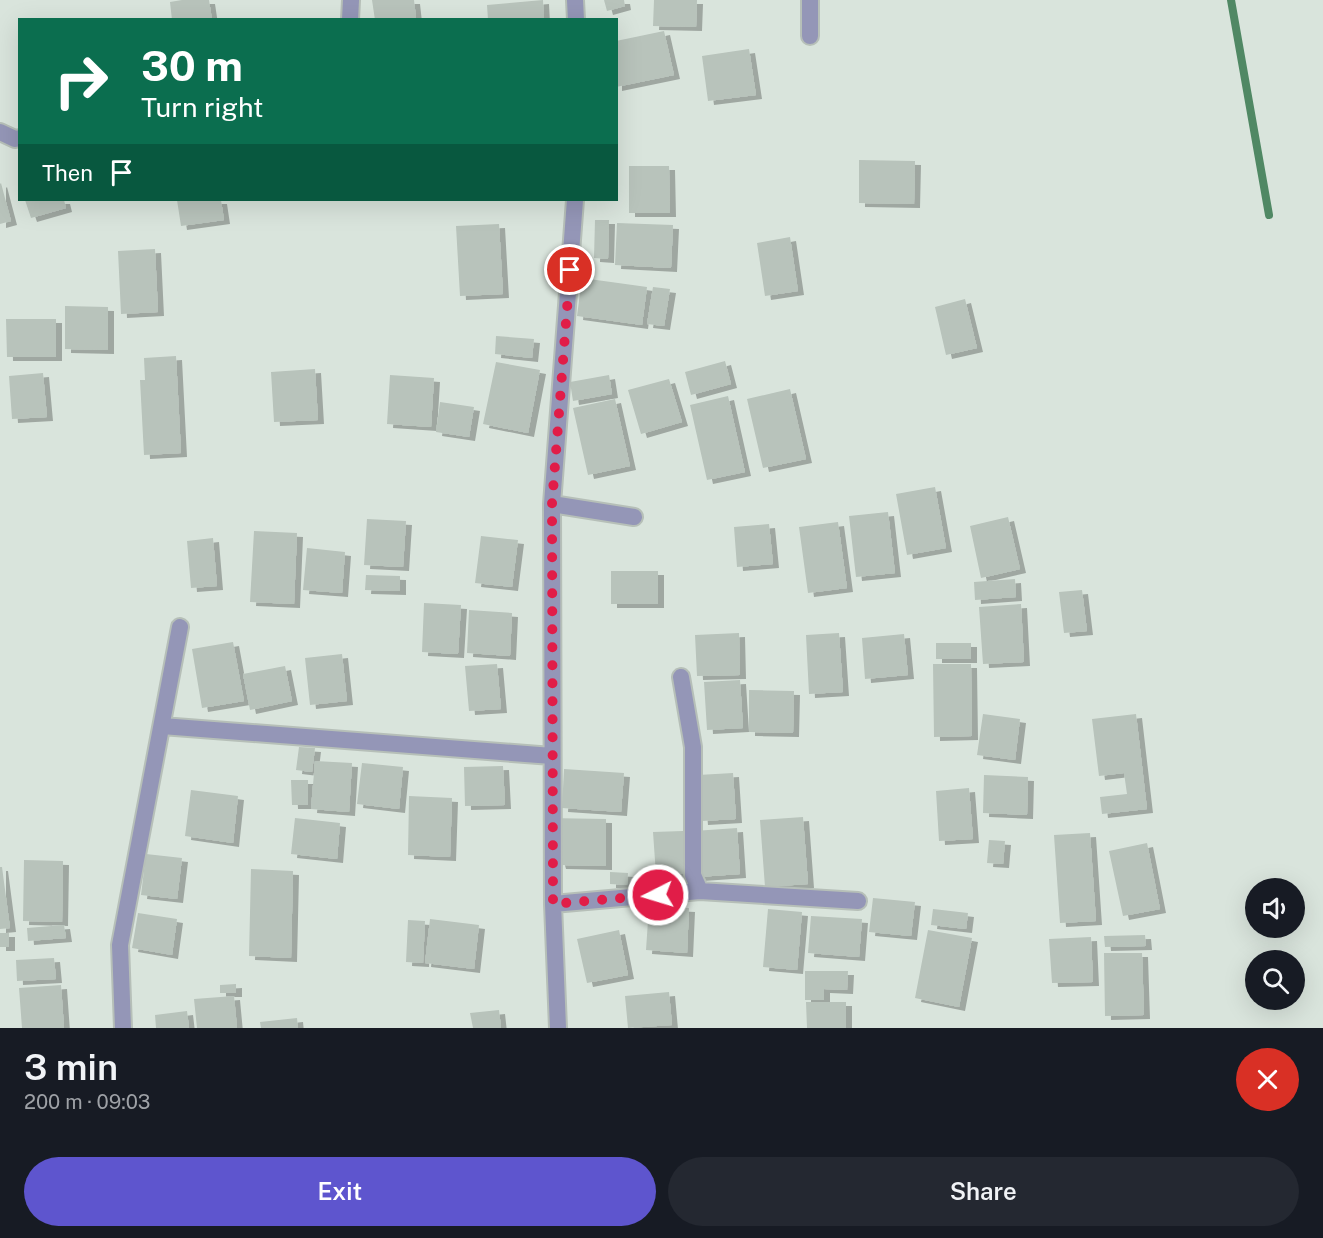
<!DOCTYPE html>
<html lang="en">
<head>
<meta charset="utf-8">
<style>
  :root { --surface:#171b24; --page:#242831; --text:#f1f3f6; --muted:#9ea1a6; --accent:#5e55ce }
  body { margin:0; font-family:"Public Sans",sans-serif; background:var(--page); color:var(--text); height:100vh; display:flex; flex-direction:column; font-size:22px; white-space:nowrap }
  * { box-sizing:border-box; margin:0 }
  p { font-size:20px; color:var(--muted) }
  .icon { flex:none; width:33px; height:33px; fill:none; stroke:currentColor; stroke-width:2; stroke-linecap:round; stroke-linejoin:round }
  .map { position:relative; height:1028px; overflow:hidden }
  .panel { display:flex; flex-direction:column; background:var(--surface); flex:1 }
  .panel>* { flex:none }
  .banner { position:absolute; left:18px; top:18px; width:600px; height:183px; border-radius:0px; box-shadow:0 6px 24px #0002; background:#0b6e4f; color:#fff; overflow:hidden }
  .buttons { position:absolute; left:1245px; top:878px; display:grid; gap:12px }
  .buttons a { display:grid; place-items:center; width:60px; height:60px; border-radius:50%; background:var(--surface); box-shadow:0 6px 24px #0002; font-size:30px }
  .pin { position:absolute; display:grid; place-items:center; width:51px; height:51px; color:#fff; margin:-26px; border:3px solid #fff; border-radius:50%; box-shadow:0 2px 6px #0007 }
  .me { position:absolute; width:66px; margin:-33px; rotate:265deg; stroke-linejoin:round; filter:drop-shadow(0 0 4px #0008) }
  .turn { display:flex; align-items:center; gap:21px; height:126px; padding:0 24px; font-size:27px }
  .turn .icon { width:78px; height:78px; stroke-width:2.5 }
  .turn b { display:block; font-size:42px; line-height:51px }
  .then { display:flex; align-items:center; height:57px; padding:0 24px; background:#0003; gap:12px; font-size:22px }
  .round { display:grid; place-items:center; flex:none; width:63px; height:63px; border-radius:32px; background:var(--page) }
  .head { display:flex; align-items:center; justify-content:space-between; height:102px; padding:0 24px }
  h1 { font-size:36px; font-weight:600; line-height:45px }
  .cta { display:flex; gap:12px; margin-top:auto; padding:12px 24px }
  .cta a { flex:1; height:69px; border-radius:36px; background:var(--accent); color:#fff; font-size:24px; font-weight:600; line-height:69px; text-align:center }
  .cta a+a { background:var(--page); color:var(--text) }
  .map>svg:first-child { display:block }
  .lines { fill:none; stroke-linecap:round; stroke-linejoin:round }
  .stream { stroke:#508864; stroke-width:8 }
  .building { fill:#b8c3bb; filter:url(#shadow) }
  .minor-casing { stroke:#b6bfb8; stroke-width:20 }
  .minor { stroke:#9496b7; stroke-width:16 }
  .route { stroke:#e11d48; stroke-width:10; stroke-dasharray:0 18 }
</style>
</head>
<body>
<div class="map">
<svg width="1323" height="1028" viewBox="0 0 1323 1028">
  <defs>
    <filter id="shadow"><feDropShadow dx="6" dy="4" stdDeviation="0" flood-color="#0004"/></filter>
  </defs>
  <rect width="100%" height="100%" fill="#d9e4dc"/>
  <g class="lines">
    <path class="stream" d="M 1231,0 L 1269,215"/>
  </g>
  <path class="building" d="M 182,0 L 209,0 L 212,20 L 172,20 L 170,2 Z
    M 372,0 L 414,0 L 416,18 L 375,20 Z
    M 543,0 L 544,20 L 488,20 L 487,5 Z
    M 604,0 L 624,0 L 625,6 L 607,11 Z
    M 654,0 L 697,0 L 696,27 L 653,26 Z
    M 664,31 L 674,75 L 616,87 L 616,41 Z
    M 749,49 L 756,95 L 708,101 L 702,56 Z
    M 859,160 L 915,161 L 914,204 L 859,203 Z
    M 629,166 L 669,166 L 670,213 L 629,213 Z
    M 1,183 L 11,221 L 0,224 L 0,184 Z
    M 25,200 L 64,200 L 66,208 L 31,218 Z
    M 177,200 L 221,200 L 224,220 L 181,226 Z
    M 595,220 L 609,220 L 608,259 L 594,258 Z
    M 617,223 L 673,225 L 671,268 L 615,265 Z
    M 499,224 L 503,294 L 460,296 L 456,226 Z
    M 790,237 L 798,291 L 765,296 L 757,243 Z
    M 155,249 L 158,312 L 121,314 L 118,251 Z
    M 582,278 L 647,287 L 642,325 L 577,316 Z
    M 653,287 L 670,289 L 664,326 L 647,324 Z
    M 965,299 L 977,348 L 946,355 L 935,307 Z
    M 65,306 L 108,307 L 108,350 L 65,349 Z
    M 6,319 L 56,319 L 56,357 L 7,357 Z
    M 496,336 L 534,339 L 532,358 L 495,354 Z
    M 176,356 L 181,453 L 144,455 L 140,380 L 145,380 L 144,358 Z
    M 725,361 L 731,384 L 691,395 L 685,372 Z
    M 496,362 L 540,370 L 528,433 L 483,424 Z
    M 315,369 L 318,420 L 274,422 L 271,372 Z
    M 43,373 L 47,417 L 12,419 L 9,376 Z
    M 390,375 L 434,378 L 431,427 L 387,424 Z
    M 609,375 L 612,394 L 573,401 L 570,382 Z
    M 669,379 L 682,422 L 641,434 L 628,390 Z
    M 790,389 L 806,459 L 763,468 L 747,399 Z
    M 728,396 L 745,472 L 707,480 L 690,405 Z
    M 615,399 L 630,466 L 588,475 L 573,408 Z
    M 440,402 L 474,407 L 469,437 L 436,432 Z
    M 935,487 L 946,548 L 907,555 L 896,494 Z
    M 888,512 L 895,573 L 856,577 L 849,516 Z
    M 1008,517 L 1020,569 L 981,578 L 970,526 Z
    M 367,519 L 406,521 L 403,567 L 364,565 Z
    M 838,522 L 847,588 L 808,593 L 799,527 Z
    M 769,524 L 773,564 L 737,567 L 734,527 Z
    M 254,531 L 297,533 L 294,604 L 250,602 Z
    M 481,536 L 518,540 L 512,587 L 475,583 Z
    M 213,538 L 217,586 L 191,588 L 187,541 Z
    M 307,548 L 345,552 L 342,593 L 303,590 Z
    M 611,571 L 658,571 L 658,604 L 611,604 Z
    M 366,575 L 400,576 L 400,591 L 365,590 Z
    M 1015,579 L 1016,597 L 975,600 L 974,582 Z
    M 1082,590 L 1087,631 L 1064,633 L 1059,592 Z
    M 424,603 L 461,605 L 458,654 L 422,652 Z
    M 1021,604 L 1024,662 L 983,664 L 979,607 Z
    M 469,610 L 512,613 L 510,656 L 467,653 Z
    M 739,633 L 740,675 L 697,676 L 695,635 Z
    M 839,633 L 843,692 L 809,694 L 806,635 Z
    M 904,634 L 908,675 L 865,679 L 862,638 Z
    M 233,642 L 244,701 L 202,708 L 192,649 Z
    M 936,643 L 971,643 L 971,659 L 936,659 Z
    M 342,654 L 347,701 L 310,705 L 305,658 Z
    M 497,664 L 501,709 L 469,711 L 465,666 Z
    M 933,664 L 971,664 L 972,736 L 934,737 Z
    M 285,666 L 292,701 L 250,710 L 243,674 Z
    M 740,680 L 743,728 L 707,730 L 704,682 Z
    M 749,690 L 794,691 L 793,733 L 749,732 Z
    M 983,714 L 1020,719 L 1015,760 L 977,755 Z
    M 1136,714 L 1147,809 L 1102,814 L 1100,797 L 1127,794 L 1124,773 L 1099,776 L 1092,719 Z
    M 299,747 L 315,748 L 312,772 L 296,770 Z
    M 315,761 L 352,763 L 349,812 L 311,809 Z
    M 362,763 L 403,767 L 399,809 L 357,804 Z
    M 503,766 L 505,805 L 465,806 L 464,767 Z
    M 564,769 L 624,773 L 621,812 L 562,808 Z
    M 733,773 L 736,819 L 702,821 L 698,775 Z
    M 984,775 L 1028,777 L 1027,815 L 983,813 Z
    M 291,780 L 308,780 L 308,805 L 292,805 Z
    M 969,788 L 973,839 L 939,841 L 936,791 Z
    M 191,790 L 238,796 L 233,843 L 185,836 Z
    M 409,796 L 452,798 L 450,857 L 408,855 Z
    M 803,817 L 808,884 L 765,887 L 760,820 Z
    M 295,818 L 340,823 L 337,859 L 291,854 Z
    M 547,818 L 606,819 L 606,866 L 560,865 Z
    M 737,828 L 740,874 L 698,877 L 694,831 Z
    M 683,831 L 686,873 L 656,875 L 653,832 Z
    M 1090,833 L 1096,921 L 1060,923 L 1054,835 Z
    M 989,840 L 1005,841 L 1003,864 L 987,863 Z
    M 1147,843 L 1160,909 L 1123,916 L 1109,851 Z
    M 146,854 L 182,858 L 177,899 L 141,895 Z
    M 24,860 L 63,861 L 62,922 L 23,921 Z
    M 0,867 L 2,867 L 10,928 L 0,929 Z
    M 251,869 L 293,871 L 291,958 L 249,956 Z
    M 610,872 L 628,873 L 627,885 L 610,884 Z
    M 873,898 L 915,902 L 911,936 L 869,932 Z
    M 649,906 L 689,908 L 687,953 L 646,950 Z
    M 768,909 L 802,912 L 797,970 L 763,967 Z
    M 933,909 L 968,913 L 966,929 L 931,925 Z
    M 138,913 L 177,919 L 172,955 L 132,948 Z
    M 811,916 L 862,919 L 859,957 L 808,953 Z
    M 430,919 L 479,925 L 474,969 L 425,963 Z
    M 408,920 L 425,921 L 423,963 L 406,962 Z
    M 64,925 L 66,938 L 28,941 L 27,928 Z
    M 619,930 L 628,975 L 587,983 L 577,939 Z
    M 928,930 L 972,938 L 959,1007 L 915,998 Z
    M 0,933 L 9,933 L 9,947 L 0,947 Z
    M 1145,935 L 1146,946 L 1105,947 L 1104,936 Z
    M 1091,937 L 1093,982 L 1052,983 L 1049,939 Z
    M 1104,953 L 1142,953 L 1144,1015 L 1105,1016 Z
    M 54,958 L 56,979 L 17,981 L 16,960 Z
    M 805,971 L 848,971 L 847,990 L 824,989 L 824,1000 L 805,1000 Z
    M 236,984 L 236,993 L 220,993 L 220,985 Z
    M 61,985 L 64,1028 L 22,1028 L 19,988 Z
    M 669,992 L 672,1025 L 628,1028 L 625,996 Z
    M 234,996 L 237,1028 L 197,1028 L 194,999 Z
    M 806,1002 L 846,1002 L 846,1028 L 807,1028 Z
    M 499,1010 L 501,1028 L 473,1028 L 470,1013 Z
    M 187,1011 L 189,1028 L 156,1028 L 155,1015 Z
    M 297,1018 L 298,1028 L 261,1028 L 260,1022 Z"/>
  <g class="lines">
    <g class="minor-casing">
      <path id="minor" d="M 575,0 L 576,20
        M 810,0 L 810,36
        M 350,20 L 351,0
        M 0,132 L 15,139 L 20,138
        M 552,504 L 634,517
        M 681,677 L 693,747 L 693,875 L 700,891
        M 162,726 L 552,756
        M 553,904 L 700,891 L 858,901
        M 123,1028 L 120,945 L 180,627
        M 558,1028 L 553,904 L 552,504 L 575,200"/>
    </g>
    <use href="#minor" class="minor"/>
  </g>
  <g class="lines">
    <path class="route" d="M 570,270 L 552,504 L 553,904 L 658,895"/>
  </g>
</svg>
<div class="buttons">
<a><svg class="icon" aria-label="sound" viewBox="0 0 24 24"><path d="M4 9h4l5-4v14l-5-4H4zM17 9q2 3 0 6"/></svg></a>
<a><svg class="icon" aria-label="search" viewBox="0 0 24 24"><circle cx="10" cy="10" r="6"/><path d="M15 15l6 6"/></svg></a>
</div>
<div class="pin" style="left:570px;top:270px;background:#d93025"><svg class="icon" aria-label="arrive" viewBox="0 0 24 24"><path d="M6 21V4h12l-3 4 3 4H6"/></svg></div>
<svg class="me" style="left:658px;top:895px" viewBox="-20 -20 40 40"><circle r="17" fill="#e11d48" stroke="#fff" stroke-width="3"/><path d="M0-11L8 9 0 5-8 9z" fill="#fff"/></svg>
<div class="banner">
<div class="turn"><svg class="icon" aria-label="right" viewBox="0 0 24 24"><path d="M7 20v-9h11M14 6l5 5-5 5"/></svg><div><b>30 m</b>Turn right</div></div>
<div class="then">Then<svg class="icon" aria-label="arrive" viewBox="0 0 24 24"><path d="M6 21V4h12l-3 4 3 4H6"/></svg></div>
</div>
</div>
<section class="panel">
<div class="head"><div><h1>3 min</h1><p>200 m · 09:03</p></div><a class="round" style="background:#d93025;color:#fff"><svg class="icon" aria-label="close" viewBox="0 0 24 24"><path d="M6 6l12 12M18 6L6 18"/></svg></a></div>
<div class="cta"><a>Exit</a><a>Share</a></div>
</section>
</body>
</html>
